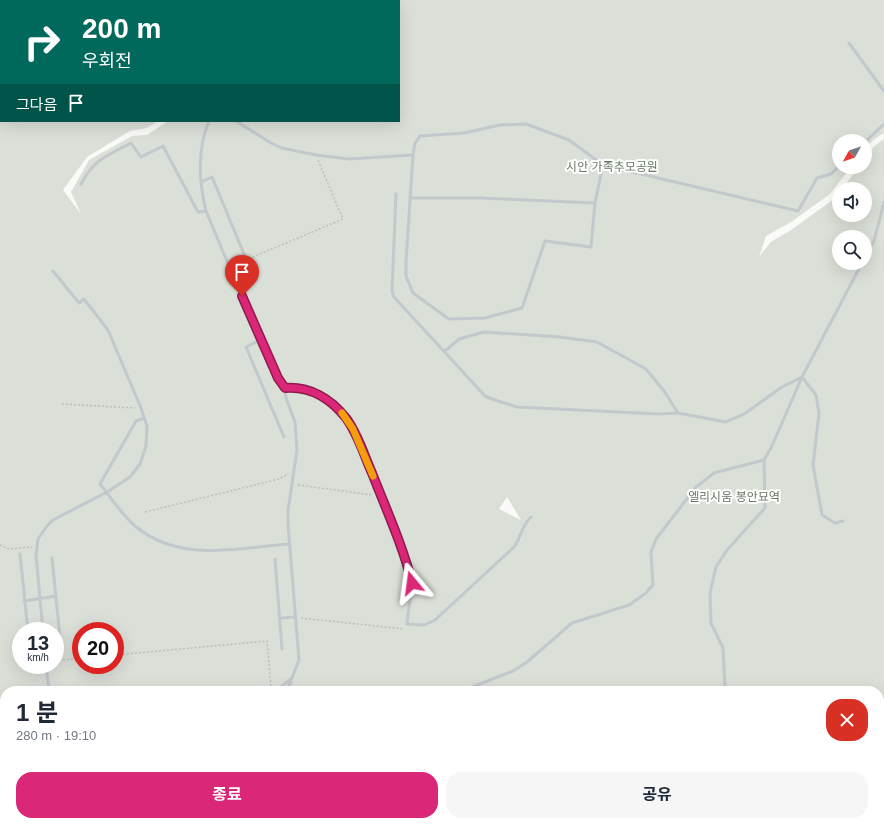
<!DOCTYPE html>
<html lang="ko">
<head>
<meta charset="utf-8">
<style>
  :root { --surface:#fff; --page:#f6f6f7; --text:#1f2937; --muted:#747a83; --accent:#db2777 }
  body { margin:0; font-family:Helvetica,"Noto Sans KR",sans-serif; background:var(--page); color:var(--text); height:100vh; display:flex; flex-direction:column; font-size:15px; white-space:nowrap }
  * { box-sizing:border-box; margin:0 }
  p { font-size:13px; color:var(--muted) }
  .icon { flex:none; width:22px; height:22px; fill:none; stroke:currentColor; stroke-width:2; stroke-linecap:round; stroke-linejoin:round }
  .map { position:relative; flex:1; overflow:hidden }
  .sheet { position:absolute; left:0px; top:686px; width:884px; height:140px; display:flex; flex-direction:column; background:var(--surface); border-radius:16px 16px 0 0; box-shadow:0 4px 16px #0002 }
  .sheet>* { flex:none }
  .hud { position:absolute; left:0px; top:0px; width:400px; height:122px; box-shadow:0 4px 16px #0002; background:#00695c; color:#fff; overflow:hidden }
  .needle { width:26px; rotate:230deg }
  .buttons { position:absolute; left:832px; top:134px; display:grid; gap:8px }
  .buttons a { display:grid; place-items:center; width:40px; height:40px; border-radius:50%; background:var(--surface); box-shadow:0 4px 16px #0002; font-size:20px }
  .speed { position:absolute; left:12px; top:622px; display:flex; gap:8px; font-size:20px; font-weight:700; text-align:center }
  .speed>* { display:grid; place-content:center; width:52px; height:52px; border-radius:50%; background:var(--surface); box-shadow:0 4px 16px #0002; line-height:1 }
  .speed small { font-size:10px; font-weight:400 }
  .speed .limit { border:6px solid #d22; background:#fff; color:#111 }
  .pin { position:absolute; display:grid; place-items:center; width:34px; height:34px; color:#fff; margin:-41px -17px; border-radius:50% 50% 50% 0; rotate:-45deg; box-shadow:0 0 4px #0007 }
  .pin .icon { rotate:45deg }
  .me { position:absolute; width:44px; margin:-22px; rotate:344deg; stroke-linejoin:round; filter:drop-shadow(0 0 3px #0008) }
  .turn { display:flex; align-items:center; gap:14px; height:84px; padding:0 16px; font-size:18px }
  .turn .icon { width:52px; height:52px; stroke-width:2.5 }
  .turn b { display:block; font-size:28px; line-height:34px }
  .then { display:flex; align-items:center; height:38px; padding:0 16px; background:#0003; gap:8px; font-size:15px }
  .round { display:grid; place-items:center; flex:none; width:42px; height:42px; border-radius:16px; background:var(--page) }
  .overview { display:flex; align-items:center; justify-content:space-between; height:68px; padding:0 16px }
  h1 { font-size:24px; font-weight:700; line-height:30px }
  .primary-button { display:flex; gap:8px; margin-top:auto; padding:8px 16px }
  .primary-button a { flex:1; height:46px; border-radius:16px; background:var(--accent); color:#fff; font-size:16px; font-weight:700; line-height:46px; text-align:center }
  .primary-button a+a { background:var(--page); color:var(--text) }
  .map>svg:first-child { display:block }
  .green { fill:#dadfd7; fill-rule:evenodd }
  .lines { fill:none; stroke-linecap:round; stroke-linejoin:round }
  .path { stroke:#bbbfc2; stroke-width:1.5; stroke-dasharray:2 2; stroke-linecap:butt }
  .lane { stroke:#c3c8cc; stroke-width:3 }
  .route-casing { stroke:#8e194d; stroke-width:10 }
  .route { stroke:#db2777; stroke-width:7 }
  .slow { stroke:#f59e0b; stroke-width:7 }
  .labels { text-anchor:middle; stroke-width:4; stroke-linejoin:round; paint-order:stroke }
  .park-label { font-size:12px; fill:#687a64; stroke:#fff }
</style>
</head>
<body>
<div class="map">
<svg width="884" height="826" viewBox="0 0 884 826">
  <rect width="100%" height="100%" fill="#fafaf8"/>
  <path class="green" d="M 0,0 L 884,0 L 884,133 L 873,140 L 865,150 L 865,141 L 839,141 L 839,167 L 851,167 L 830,194 L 791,222 L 766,236 L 759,257 L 771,242 L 791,230 L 834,199 L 839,193 L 839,215 L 865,215 L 865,189 L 842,189 L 859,167 L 865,167 C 865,155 874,145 884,139 L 884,826 L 0,826 L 0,111 L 1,110 L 1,121 L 158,121 L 147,128 L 130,131 L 87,157 L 63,190 L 81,214 L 71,192 L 89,160 L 132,136 L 147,135 L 168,121 L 399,121 L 399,1 L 1,1 L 0,100 ZM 839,237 L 865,237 L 865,263 L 839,263 ZM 507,497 L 521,520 L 499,509 ZM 21,631 L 55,631 L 55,665 L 21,665 ZM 81,631 L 115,631 L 115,665 L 81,665 ZM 5,691 L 879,691 L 879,821 L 5,821 Z"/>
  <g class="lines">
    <path class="path" d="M 234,265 L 343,219 L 318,160
      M 62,404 L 135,408
      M 298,485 L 373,495
      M 145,512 L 279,479 L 288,474
      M 0,545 L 9,549 L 32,547
      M 301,618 L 404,629
      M 115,655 L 267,641 L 271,687
      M 55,661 L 81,658
      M 0,773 L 5,772"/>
    <path class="lane" d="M 3,0 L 3,1
      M 194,0 L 194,1
      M 47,1 L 47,0
      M 849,43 L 884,91
      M 209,121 C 197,149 199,182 206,211 L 260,340 L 278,379 L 285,388 L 286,398 L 295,422 L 297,450 L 288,511 L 288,524 L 299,660 L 292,678 L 276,691
      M 236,121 L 271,143 L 282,148 L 316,155 L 349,159 L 413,155
      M 865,142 L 884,124
      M 603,165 L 569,140 L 526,124 L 500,125 L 464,133 L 420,136 L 415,143 L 413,155 L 406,262 L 406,276 L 413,293 L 449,319 L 485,318 L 522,308 L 545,241 L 591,247 L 595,203 L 603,165 L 798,211 L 817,178 L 831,174 L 839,166
      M 201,182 L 212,177 L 244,254
      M 81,184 C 94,159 107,156 131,143 L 141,157 L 163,146 L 198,212 L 206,211
      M 396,194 L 392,291 L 394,297 L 485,396 L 492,399 L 517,407 L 658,414 L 678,413 L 726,422 L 744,414 L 782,387 L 802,377 L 816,395 L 819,413 L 813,465 L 822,515 L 835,523 L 843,521
      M 410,198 L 480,198 L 595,203
      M 865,258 L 874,241 L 884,202
      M 260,340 L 246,347 L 284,437
      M 445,351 L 459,339 L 484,332 L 560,337 L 597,342 L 646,369 L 664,391 L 678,413
      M 285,388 C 315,386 337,405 353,429 L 409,573 L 412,583 L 407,624 L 424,625 L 435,620 L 514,547 C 522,536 521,526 531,517
      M 144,418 L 136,421 L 100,484 C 111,497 121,514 135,526 C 179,563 236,548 289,544
      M 20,554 L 28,631
      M 52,558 L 61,648
      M 275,559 L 282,649
      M 24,601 L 56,596
      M 281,618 L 295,617
      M 43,631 L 36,555 L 38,539 L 47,526 L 53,520 L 107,492 L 130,477 L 140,464 L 146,446 L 147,426 L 141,408 L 108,330 L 84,299 L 79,303 L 53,271
      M 46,665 L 49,691
      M 286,691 L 291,682
      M 462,691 L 513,671 L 527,662 L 572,623 L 629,605 L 646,593 L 653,585 L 651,552 L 656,539 L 696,487 L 714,473 L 764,460 L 771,448 L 802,377 L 862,263
      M 723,691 L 725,688 L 723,648 L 711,623 L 710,593 L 716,567 L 727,550 L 765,508 L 764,460
      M 579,821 L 586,826
      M 643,821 L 643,826
      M 207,826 L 216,821
      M 489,826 L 492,821"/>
  </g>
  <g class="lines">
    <g class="route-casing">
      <path id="route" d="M 242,296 L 278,378 L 285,388 C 310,386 331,399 346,418 C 358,434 364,455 372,473 C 386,509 403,546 412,583"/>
    </g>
    <use href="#route" class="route"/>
    <path class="slow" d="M 342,413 L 353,429 L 373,476"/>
  </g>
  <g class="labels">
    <g class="park-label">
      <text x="612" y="171">시안 가족추모공원</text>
      <text x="734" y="501">엘리시움 봉안묘역</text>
    </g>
  </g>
</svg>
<div class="buttons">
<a><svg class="needle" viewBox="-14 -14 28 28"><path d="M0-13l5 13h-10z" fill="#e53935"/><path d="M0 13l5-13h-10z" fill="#747a83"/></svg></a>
<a><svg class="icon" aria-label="sound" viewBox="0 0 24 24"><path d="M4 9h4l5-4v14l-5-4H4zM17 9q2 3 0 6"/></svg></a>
<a><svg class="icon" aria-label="search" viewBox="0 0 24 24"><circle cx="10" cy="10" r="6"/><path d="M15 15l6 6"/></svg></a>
</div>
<div class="speed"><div>13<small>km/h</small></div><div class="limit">20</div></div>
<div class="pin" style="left:242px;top:296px;background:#d93025"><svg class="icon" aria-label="arrive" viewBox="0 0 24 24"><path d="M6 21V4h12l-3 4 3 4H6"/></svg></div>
<svg class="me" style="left:412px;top:583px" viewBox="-20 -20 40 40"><path d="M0-17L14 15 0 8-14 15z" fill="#db2777" stroke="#fff" stroke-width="4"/></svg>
<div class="hud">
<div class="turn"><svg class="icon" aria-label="right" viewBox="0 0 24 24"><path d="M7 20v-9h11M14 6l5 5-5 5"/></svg><div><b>200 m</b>우회전</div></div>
<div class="then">그다음<svg class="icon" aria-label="arrive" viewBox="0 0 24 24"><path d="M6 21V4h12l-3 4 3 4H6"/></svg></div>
</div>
<section class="sheet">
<div class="overview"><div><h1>1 분</h1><p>280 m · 19:10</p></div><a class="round" style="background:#d93025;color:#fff"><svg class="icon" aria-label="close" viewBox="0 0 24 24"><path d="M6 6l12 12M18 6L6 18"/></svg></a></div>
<div class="primary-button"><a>종료</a><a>공유</a></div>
</section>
</div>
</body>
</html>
